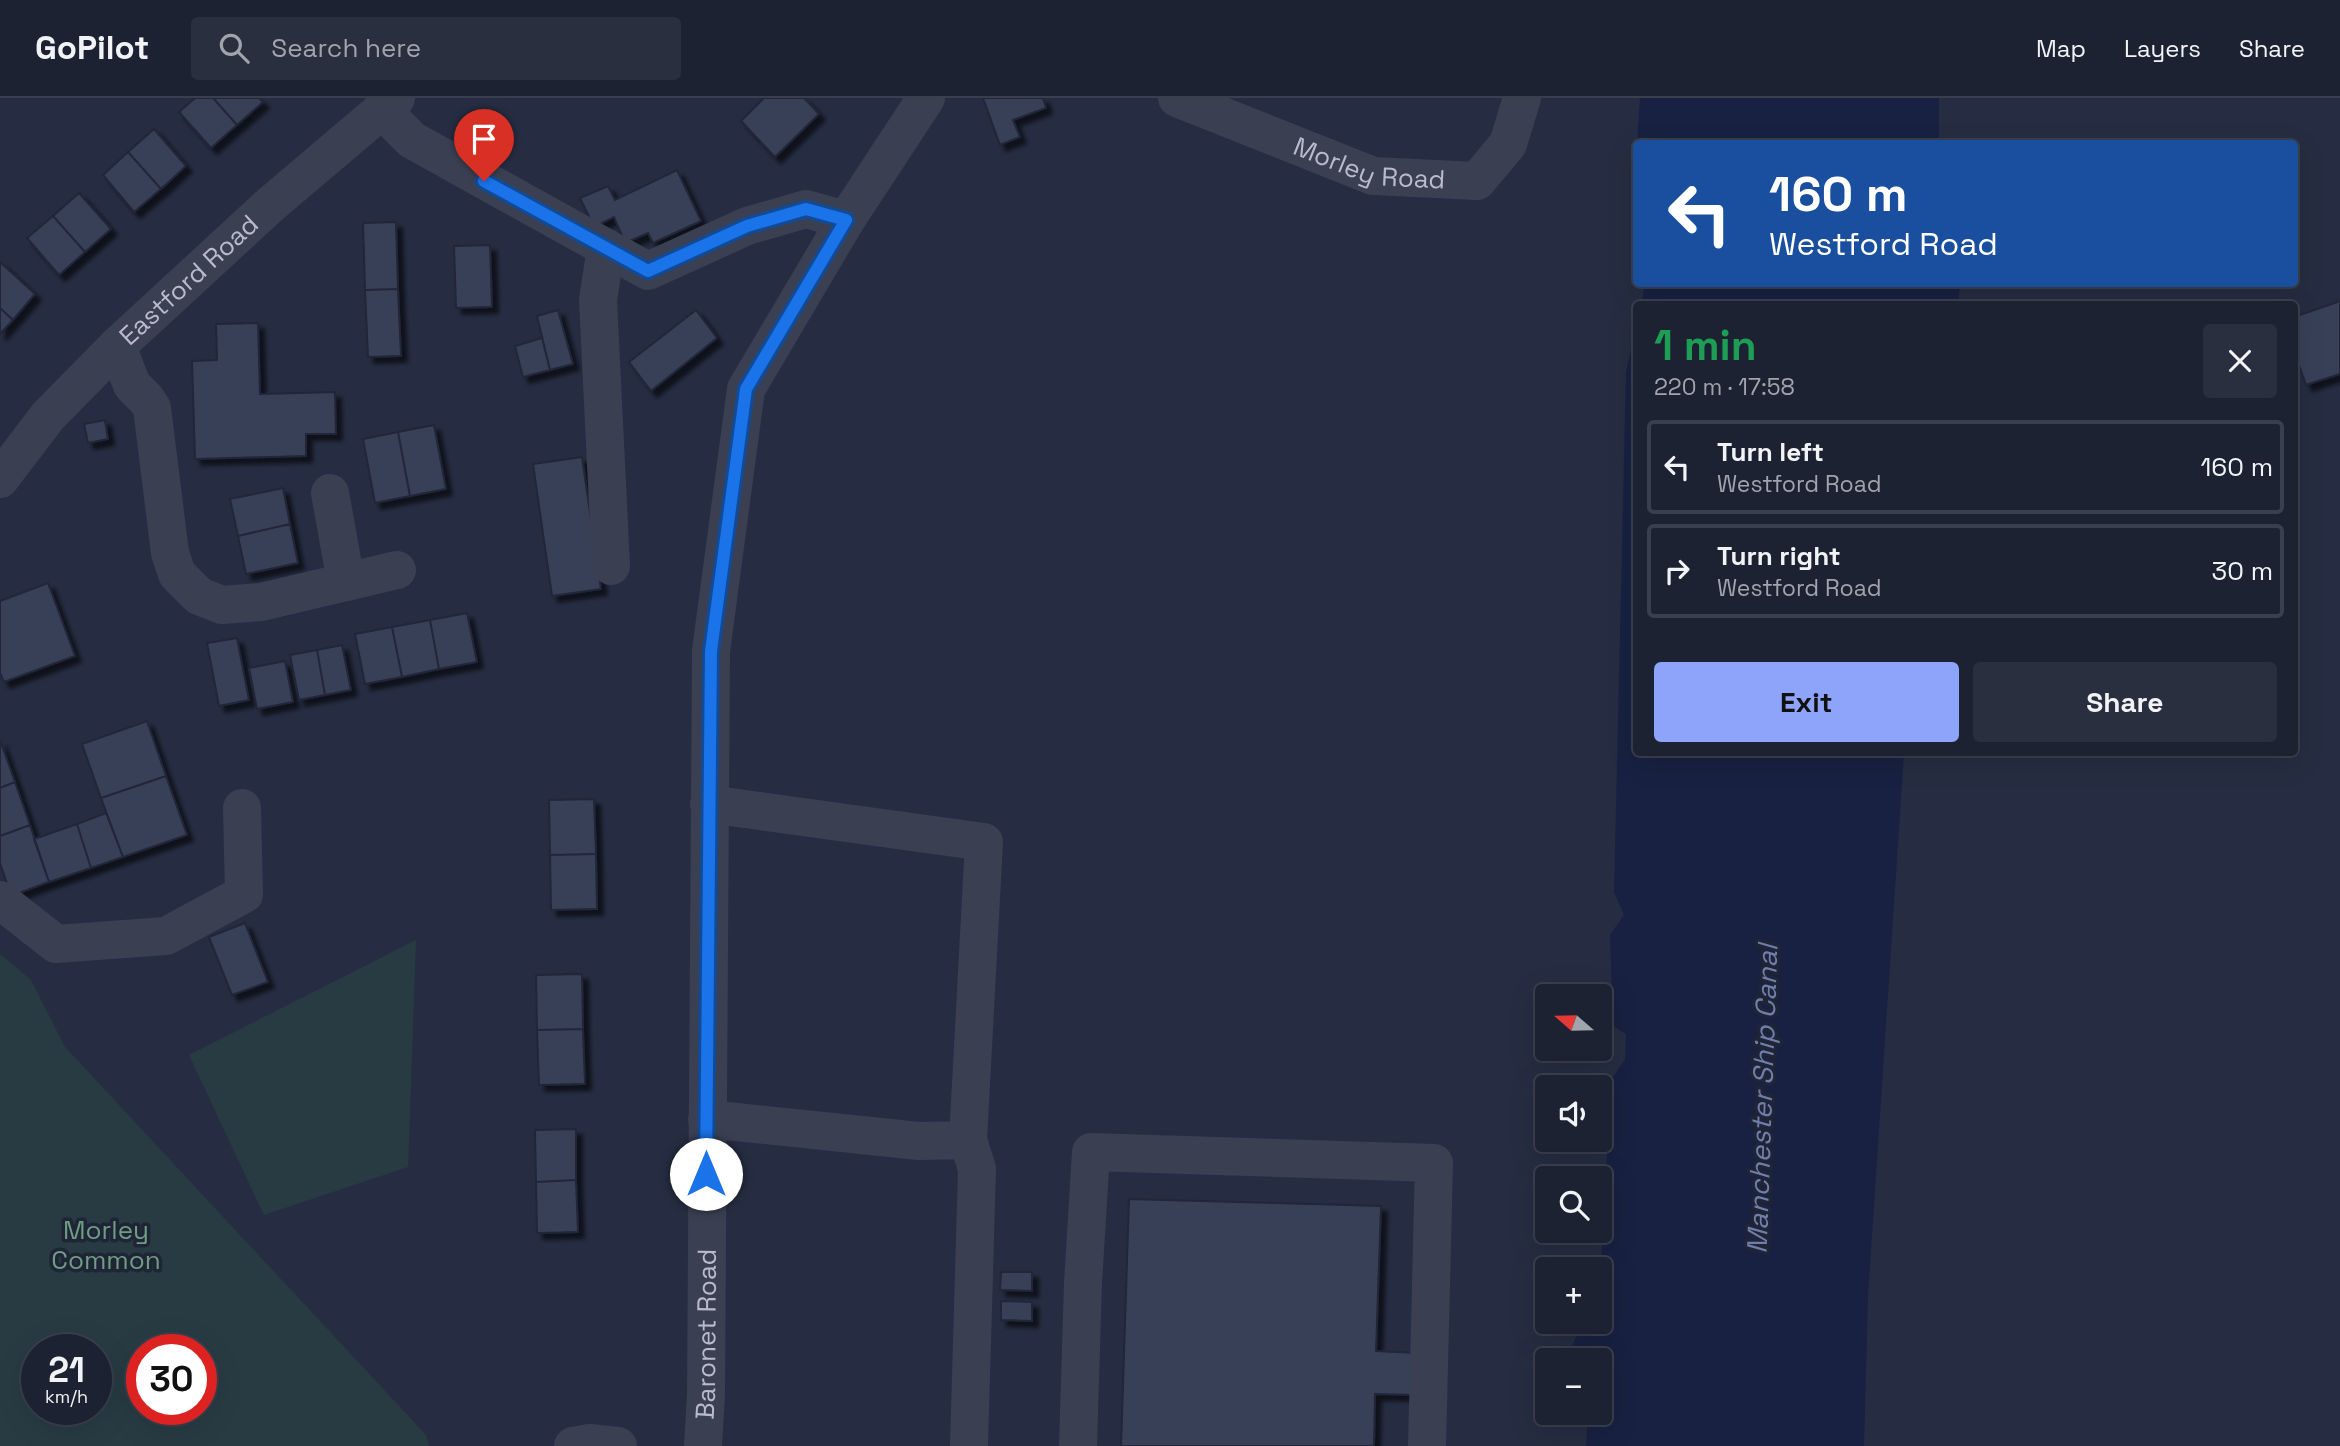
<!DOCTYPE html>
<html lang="en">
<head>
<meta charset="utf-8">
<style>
  :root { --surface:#1c2232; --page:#292f3e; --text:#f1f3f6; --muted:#a0a4ac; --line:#3a3f4d; --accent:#8ea4fa }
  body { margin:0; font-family:"Space Grotesk",sans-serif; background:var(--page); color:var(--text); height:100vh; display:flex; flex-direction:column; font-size:26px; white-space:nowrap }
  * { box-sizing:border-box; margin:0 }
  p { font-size:23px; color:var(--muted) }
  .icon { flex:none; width:38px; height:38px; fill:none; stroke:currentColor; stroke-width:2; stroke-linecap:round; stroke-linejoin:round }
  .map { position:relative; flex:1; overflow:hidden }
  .sheet { position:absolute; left:1633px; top:203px; width:665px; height:455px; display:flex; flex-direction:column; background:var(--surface); border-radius:7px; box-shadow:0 7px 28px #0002,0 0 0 2px var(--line) }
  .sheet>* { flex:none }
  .top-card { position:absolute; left:1633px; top:42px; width:665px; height:147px; border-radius:7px; box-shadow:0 7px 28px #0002,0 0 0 2px var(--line); background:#1a4fa0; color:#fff; overflow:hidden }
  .needle { width:46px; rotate:290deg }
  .fabs { position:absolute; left:1535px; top:886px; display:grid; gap:14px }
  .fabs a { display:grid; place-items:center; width:77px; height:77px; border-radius:7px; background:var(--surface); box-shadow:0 7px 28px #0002,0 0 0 2px var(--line); font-size:35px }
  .speed { position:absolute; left:21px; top:1236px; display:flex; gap:14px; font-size:35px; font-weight:700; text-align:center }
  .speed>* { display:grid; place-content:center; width:91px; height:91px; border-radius:50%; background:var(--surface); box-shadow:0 7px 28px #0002,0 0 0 2px var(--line); line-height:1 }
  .speed small { font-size:18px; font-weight:400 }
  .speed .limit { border:10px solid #d22; background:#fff; color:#111 }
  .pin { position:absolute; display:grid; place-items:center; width:60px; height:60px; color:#fff; margin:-72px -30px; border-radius:50% 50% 50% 0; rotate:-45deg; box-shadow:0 0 7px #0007 }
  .pin .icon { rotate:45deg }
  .me { position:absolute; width:77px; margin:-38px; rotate:0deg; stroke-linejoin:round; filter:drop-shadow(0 0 5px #0008) }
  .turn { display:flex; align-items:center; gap:24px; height:147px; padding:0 21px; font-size:32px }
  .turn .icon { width:91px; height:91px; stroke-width:2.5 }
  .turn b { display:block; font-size:49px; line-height:60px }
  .round { display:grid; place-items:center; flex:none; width:74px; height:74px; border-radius:7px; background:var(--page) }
  .head { display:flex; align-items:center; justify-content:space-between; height:119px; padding:0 21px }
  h1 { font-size:42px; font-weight:600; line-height:52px; color:#1e9e55 }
  .cta { display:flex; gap:14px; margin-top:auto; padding:14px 21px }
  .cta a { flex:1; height:80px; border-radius:7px; background:var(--accent); color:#111; font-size:28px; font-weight:600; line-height:80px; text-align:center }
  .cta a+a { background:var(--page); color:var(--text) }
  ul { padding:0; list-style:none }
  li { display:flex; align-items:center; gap:21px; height:94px; margin:0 14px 10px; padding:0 7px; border:4px solid var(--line); border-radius:7px }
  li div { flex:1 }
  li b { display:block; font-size:26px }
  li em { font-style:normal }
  header { display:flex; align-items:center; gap:42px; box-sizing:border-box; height:98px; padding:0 35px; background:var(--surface); border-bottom:2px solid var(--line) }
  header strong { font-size:33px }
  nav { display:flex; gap:38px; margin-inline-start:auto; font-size:24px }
  .search { width:490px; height:63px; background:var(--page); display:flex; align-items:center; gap:18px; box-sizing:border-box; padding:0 24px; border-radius:7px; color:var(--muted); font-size:26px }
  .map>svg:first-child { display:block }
  .green { fill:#283b43; fill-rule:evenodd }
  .water { fill:#182141 }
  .building { fill:#384058; stroke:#212639; stroke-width:2; filter:url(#shadow) }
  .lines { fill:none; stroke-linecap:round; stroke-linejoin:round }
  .minor { stroke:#3a4052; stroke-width:38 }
  .route-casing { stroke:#114b97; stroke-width:18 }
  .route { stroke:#1a73e8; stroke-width:12 }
  .labels { text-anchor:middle; stroke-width:7; stroke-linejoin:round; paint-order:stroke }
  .street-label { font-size:26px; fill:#b7bbcc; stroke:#1f2437 }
  .park-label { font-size:26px; fill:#6e9d81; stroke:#1f2437 }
  .water-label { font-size:28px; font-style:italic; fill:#707eab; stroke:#1f2437 }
</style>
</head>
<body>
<header>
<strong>GoPilot</strong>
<div class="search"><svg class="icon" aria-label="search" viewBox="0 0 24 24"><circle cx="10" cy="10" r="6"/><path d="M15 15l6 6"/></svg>Search here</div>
<nav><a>Map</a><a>Layers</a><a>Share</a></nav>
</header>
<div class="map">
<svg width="2340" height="1348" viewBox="0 0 2340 1348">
  <defs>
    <filter id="shadow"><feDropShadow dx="6" dy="6" stdDeviation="2" flood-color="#0009"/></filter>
  </defs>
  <rect width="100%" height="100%" fill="#262d42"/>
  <path class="green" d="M 416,842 L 408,1069 L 264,1117 L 189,957 Z
    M 0,856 L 31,882 L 65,949 L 426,1337 L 429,1348 L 0,1348 ZM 37,1251 L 96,1251 L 96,1311 L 37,1311 ZM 142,1251 L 201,1251 L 201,1311 L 142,1311 Z"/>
  <path class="water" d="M 1640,0 L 1939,0 L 1939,45 L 1637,45 Z
    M 1645,186 L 1960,186 L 1958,206 L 1641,206 Z
    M 1636,228 L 1636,654 L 1904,655 L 1868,1199 L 1864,1348 L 1586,1348 L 1588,1314 L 1600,1314 L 1600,1262 L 1566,1262 L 1583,1223 L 1600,1223 L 1600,1185 L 1611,982 L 1625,961 L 1626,936 L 1613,928 L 1610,837 L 1624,817 L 1614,794 L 1626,274 Z"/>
  <path class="building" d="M 195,0 L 213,0 L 237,27 L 211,50 L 179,14 Z
    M 213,0 L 259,0 L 263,4 L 237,27 Z
    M 764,0 L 804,0 L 819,16 L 775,59 L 741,23 Z
    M 983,0 L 1043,0 L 1046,10 L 1013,22 L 1020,39 L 1000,47 Z
    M 154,31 L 186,68 L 161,91 L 128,54 Z
    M 128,54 L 161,91 L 134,114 L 103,77 Z
    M 677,72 L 701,123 L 653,145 L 648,135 L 625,145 L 614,119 L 594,129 L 580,100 L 608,88 L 615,102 Z
    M 79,95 L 111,131 L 85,154 L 53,118 Z
    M 53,118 L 85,154 L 59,177 L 27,140 Z
    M 396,124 L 398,191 L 365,192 L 363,125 Z
    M 490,147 L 492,209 L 456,210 L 454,148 Z
    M 0,164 L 35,196 L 13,222 L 0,210 Z
    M 398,191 L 401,258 L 368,259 L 365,192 Z
    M 2340,203 L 2340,276 L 2306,287 L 2294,253 L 2294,219 Z
    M 0,210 L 13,222 L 0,236 Z
    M 558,212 L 573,266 L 550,272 L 537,218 Z
    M 696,212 L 717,240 L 651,293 L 629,264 Z
    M 258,225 L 260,296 L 335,294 L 336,336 L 306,336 L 306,358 L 195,361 L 192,263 L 217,262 L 216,226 Z
    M 542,240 L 550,272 L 523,279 L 515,248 Z
    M 105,322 L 108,341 L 88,345 L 84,326 Z
    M 434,327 L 446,391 L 410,398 L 398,334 Z
    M 398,334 L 410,398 L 375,405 L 363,341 Z
    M 582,359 L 601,491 L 552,498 L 533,366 Z
    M 283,390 L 290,426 L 238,438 L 230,401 Z
    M 290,426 L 298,465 L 246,476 L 238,438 Z
    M 48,485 L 75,558 L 4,584 L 0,575 L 0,503 Z
    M 467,515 L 477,564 L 439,571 L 430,522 Z
    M 430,522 L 439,571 L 402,579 L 392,529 Z
    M 392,529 L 402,579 L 365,586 L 355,536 Z
    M 237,540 L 249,602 L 219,608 L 207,545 Z
    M 342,547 L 351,592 L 325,597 L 317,552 Z
    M 317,552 L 325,597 L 299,602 L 290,557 Z
    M 285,563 L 293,604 L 257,611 L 249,570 Z
    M 147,623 L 166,678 L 101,700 L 82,646 Z
    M 0,642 L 15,684 L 0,690 Z
    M 166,678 L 187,737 L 123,759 L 101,700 Z
    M 15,684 L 30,727 L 0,738 L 0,690 Z
    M 594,701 L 596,756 L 550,757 L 549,702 Z
    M 106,715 L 123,759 L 91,770 L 77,726 Z
    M 77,726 L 91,770 L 49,784 L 34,741 Z
    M 30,727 L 49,784 L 11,798 L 0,765 L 0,738 Z
    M 596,756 L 597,811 L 551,812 L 550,757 Z
    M 245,825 L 268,884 L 232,897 L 209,839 Z
    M 582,876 L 583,931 L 537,932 L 536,877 Z
    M 583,931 L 585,986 L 539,987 L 537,932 Z
    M 576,1031 L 576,1082 L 536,1084 L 535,1032 Z
    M 576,1082 L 578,1134 L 537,1135 L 536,1084 Z
    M 1129,1101 L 1381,1108 L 1376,1253 L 1418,1255 L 1416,1297 L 1375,1296 L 1374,1348 L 1121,1348 Z
    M 1001,1174 L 1032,1174 L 1032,1193 L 1000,1192 Z
    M 1001,1203 L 1032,1204 L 1032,1223 L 1001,1222 Z"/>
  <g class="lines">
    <g class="minor">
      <path id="s1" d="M 1177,0 L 1373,78 L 1477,83 L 1508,46 L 1522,0"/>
      <path d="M 382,12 L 412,42 L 648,173 L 747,128 L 806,111 L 846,122"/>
      <path d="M 606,150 L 598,202 L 611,468"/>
      <path d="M 117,248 L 132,287 L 146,301 L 152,310 L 170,455 L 177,476 L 199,498 L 222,507 L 261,504 L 397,472"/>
      <path id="s2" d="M 0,381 L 48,318 L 117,248 L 270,107 L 396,0"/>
      <path d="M 330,395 L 346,484"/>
      <path d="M 0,802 L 56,846 L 166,838 L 244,796 L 242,710"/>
      <path d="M 707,1021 L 919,1043 L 968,1042 L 984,744 L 709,706"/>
      <path d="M 968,1042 L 977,1071 L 969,1348"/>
      <path d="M 573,1348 L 589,1345 L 618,1348"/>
      <path id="s3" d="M 703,1348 L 706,1296 L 711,553 L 746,291 L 846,122 L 926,0"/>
      <path d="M 1078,1348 L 1083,1185 L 1091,1054 L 1434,1065 L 1427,1348"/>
    </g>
  </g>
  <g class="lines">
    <g class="route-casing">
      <path id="route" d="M 484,83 L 648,173 L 747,128 L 806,111 L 846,122 L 746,291 L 711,553 L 706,1076"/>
    </g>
    <use href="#route" class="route"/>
  </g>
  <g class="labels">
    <g class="street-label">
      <text dy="9" stroke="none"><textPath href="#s1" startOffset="205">Morley Road</textPath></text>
      <text dy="9" stroke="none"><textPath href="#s2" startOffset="275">Eastford Road</textPath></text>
      <text dy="9" stroke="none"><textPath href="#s3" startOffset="112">Baronet Road</textPath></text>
    </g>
    <g class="park-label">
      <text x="106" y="1141">Morley<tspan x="106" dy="30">Common</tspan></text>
    </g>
    <g class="water-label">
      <text transform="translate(1762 1001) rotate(-88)" y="10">Manchester Ship Canal</text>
    </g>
  </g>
</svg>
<div class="fabs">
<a><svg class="needle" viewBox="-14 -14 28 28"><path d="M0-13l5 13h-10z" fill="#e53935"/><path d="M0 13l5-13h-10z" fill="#a0a4ac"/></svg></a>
<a><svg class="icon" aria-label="sound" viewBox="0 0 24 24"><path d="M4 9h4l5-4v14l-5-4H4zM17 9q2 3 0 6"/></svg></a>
<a><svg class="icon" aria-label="search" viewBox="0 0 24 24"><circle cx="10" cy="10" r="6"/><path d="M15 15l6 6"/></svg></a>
<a>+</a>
<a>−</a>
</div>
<div class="speed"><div>21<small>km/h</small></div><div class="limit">30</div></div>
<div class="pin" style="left:484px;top:83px;background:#d93025"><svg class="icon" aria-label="arrive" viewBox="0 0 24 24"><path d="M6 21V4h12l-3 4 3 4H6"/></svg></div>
<svg class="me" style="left:706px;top:1076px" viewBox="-20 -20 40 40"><circle r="19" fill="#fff"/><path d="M0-13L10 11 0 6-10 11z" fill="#1a73e8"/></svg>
<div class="top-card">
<div class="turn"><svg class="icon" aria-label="left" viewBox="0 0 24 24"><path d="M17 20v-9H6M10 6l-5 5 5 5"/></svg><div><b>160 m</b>Westford Road</div></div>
</div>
<section class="sheet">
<div class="head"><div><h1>1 min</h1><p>220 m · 17:58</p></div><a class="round"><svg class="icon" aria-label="close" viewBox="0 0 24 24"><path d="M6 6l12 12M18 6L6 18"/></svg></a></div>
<ul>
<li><svg class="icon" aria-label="left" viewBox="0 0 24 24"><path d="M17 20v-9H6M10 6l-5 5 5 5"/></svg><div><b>Turn left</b><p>Westford Road</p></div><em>160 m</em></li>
<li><svg class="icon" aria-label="right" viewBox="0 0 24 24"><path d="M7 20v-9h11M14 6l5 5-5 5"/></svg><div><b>Turn right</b><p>Westford Road</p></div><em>30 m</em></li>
</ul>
<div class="cta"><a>Exit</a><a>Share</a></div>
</section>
</div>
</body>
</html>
